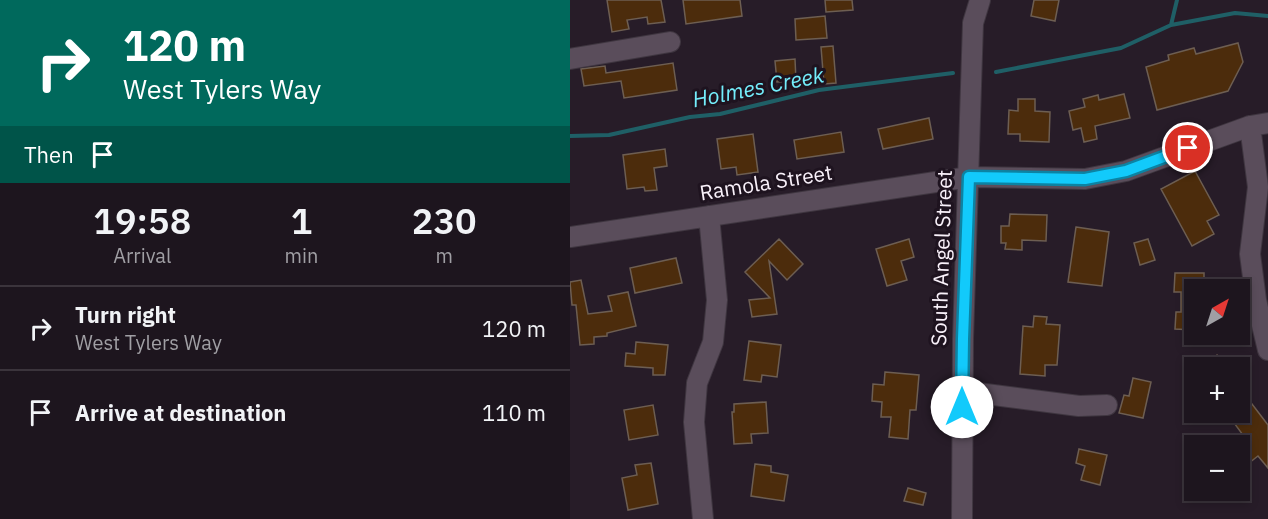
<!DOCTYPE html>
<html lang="en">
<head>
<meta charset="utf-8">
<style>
  :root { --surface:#1d151e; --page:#251e27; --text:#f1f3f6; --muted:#a09fa4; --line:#3b343c }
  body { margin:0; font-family:"IBM Plex Sans",sans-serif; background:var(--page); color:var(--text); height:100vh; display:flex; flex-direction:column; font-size:22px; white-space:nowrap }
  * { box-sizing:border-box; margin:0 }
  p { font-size:20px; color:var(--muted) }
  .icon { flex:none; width:33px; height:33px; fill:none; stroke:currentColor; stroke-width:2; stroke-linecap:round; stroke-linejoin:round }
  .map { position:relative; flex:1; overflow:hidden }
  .side { display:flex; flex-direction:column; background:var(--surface); width:570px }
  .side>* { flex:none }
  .top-card { background:#00695c; color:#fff; overflow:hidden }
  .needle { width:39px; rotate:39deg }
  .tools { position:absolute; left:614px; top:279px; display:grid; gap:12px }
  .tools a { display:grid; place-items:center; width:66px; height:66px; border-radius:0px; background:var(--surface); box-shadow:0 3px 9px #0003,0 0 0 2px var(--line); font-size:30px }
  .pin { position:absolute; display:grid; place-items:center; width:51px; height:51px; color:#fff; margin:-26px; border:3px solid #fff; border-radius:50%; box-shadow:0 2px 6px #0007 }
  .me { position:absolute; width:66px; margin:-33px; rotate:0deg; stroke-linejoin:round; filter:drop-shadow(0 0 4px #0008) }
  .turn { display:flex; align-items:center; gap:21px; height:126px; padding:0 24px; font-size:27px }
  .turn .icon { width:78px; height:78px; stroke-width:2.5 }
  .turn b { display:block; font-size:42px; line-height:51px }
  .then { display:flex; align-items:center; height:57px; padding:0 24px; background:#0003; gap:12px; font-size:22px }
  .eta { display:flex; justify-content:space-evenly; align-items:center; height:102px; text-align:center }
  .eta b { font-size:36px; font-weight:600; line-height:42px }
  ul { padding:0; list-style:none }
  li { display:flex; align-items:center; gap:18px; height:84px; padding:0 24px; border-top:2px solid var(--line) }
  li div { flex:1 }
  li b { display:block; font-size:22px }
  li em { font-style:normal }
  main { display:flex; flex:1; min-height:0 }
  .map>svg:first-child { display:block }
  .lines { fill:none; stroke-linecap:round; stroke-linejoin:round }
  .stream { stroke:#1f5f66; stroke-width:4 }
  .building { fill:#4c2c0c; stroke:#6d5e52; stroke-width:1.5 }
  .minor-casing { stroke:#3f3640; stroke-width:22 }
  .minor { stroke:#5a4d5b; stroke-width:20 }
  .route-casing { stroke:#0c83a3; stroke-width:15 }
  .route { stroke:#12cafb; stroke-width:10 }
  .labels { text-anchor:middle; stroke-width:6; stroke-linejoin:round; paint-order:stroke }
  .street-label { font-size:21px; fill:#f9f1fa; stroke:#1e131f }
  .water-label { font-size:22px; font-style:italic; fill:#74eefc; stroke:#1e131f }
</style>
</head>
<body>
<main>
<section class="side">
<div class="top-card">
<div class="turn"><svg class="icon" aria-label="right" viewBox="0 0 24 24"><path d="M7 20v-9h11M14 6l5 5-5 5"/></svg><div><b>120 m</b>West Tylers Way</div></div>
<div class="then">Then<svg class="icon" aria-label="arrive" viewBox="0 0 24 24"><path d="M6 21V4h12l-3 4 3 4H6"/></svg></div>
</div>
<div class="eta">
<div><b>19:58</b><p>Arrival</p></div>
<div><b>1</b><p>min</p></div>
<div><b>230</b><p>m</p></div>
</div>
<ul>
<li><svg class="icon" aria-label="right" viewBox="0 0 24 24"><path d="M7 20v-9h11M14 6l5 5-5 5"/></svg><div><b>Turn right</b><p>West Tylers Way</p></div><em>120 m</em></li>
<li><svg class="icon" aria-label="arrive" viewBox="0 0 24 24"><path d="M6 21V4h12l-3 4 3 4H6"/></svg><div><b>Arrive at destination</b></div><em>110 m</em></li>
</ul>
</section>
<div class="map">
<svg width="698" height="519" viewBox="0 0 698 519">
  <rect width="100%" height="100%" fill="#271c28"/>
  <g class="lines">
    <path class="stream" d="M 601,25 L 607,0
      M 426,72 L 551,48 L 601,25 L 665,13 L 698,16
      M 0,136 L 39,135 L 120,117 L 150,114 L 249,90 L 383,73"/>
  </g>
  <path class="building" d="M 37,0 L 91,0 L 95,22 L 78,24 L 77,17 L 57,20 L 59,29 L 42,32 Z
    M 113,0 L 170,0 L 172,16 L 116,24 Z
    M 255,0 L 282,0 L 283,10 L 256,12 Z
    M 464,0 L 489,0 L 485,21 L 461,16 Z
    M 255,16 L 257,38 L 226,40 L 225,19 Z
    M 668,43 L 673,62 L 658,91 L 587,110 L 576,67 L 599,60 L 598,55 L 624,48 L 626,54 Z
    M 263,46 L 266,83 L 254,84 L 251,47 Z
    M 225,59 L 226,81 L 207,82 L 205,61 Z
    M 103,63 L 107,90 L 54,98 L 51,81 L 14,86 L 11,69 L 35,66 L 36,73 Z
    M 554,94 L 560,118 L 525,126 L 527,139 L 514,142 L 511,128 L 503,130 L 499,111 L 515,107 L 513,99 L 528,95 L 529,100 Z
    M 448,99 L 465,99 L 465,111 L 480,112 L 479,142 L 450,141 L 450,134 L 438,134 L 439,110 L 448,111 Z
    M 359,118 L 363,139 L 313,149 L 308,129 Z
    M 271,132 L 274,152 L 227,159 L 224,140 Z
    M 183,134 L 188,172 L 167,175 L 166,167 L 151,169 L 147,139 Z
    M 95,149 L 97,166 L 84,168 L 87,190 L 75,191 L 74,187 L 57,189 L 53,155 Z
    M 625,171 L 649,215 L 637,221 L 644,234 L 622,246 L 591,189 Z
    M 440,214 L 477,215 L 476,241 L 452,240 L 452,250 L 435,249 L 436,243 L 431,243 L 431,226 L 439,226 Z
    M 506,227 L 539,232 L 532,286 L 498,282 Z
    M 209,239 L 233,264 L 217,280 L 199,261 L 207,314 L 182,317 L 179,300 L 200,298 L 175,272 Z
    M 339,239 L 344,257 L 331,261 L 337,280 L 317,286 L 306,249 Z
    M 578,239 L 585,260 L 570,265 L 564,243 Z
    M 106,258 L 112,283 L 65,293 L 60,268 Z
    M 605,273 L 634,273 L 634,290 L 624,290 L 624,330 L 605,329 L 606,312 L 611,312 L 611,292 L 604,292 Z
    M 11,280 L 18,314 L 42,311 L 38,296 L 58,292 L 66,326 L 37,333 L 37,336 L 24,337 L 24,344 L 10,345 L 6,305 L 2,305 L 0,282 Z
    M 464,316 L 477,317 L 476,324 L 490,325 L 487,365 L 475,365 L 475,376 L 450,374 L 453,326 L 463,327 Z
    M 179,341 L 211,345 L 207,377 L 192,375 L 191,382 L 174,380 Z
    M 66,342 L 98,345 L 95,375 L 83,375 L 83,368 L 55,366 L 56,353 L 65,354 Z
    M 647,355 L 657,368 L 632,368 Z
    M 315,372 L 349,375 L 346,410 L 340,410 L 338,439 L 319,437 L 321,417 L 311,417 L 312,402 L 302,401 L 303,384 L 314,385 Z
    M 563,378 L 581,382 L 573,418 L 549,413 L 554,395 L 559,396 Z
    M 669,387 L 698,425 L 698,468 L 688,456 L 679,463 L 669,451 L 669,446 L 665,446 L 663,443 L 673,435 L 656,412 L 669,412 Z
    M 196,402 L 198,433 L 181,434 L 182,443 L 164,444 L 162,412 L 164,412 L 164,404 Z
    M 83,405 L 88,435 L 59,440 L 54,410 Z
    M 509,449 L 537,455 L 530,485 L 511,480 L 515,466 L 506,463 Z
    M 81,463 L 88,504 L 58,510 L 52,478 L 67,475 L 65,465 Z
    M 185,464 L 201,466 L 201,472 L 218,475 L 214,501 L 181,496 Z
    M 338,488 L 356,493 L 353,505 L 334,501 Z"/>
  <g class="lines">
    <g class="minor-casing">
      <path id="minor" d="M 0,59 L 100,42
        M 680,126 L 688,187 L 680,254 L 686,300 L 698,350
        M 0,237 L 399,177 L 515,179 L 556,171 L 680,126 L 698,123
        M 392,391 L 509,406 L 537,405
        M 133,519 L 124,422 L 127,383 L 143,342 L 147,300 L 139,216
        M 392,519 L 393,339 L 403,23 L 410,0"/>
    </g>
    <use href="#minor" class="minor"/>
  </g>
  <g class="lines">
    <g class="route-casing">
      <path id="route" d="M 392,407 L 393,339 L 399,177 L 515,179 L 556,171 L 618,148"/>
    </g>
    <use href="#route" class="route"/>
  </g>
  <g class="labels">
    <g class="street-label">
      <text transform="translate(196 183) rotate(-9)" y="7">Ramola Street</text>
      <text transform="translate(372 258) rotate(-88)" y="7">South Angel Street</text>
    </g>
    <g class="water-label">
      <text transform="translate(188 87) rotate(-11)" y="8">Holmes Creek</text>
    </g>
  </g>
</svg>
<div class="tools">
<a><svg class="needle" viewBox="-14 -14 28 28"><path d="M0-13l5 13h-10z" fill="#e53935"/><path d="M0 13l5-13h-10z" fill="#a09fa4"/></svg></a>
<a>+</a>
<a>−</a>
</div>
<div class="pin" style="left:618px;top:148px;background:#d93025"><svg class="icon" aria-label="arrive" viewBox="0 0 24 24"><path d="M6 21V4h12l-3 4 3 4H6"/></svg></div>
<svg class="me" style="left:392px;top:407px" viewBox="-20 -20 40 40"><circle r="19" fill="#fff"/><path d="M0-13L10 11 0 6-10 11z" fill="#12cafb"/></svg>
</div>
</main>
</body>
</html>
